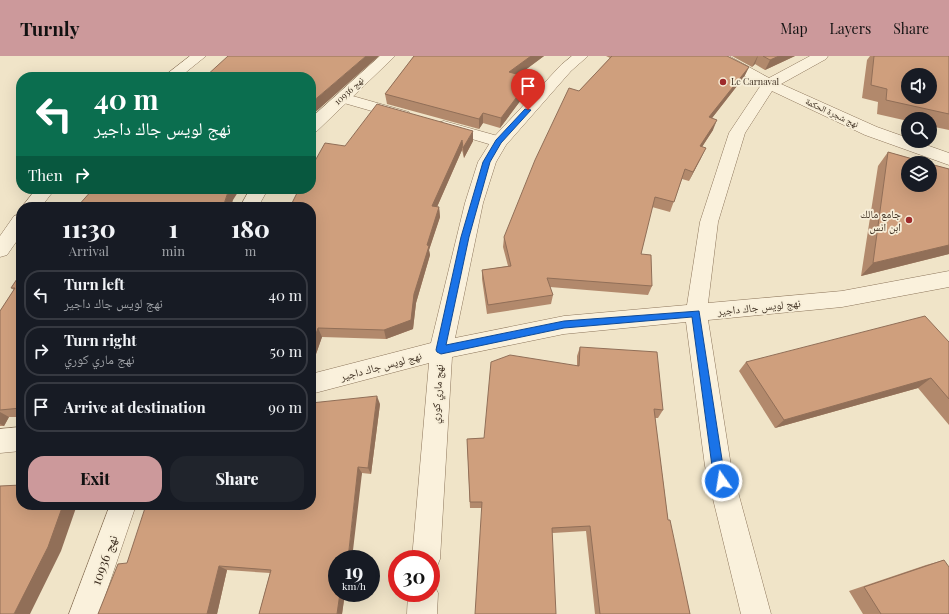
<!DOCTYPE html>
<html lang="en">
<head>
<meta charset="utf-8">
<style>
  :root { --surface:#171b24; --page:#20242c; --text:#f1f3f6; --muted:#9ea1a6; --line:#363941; --accent:#cc999b }
  body { margin:0; font-family:"Playfair Display","Noto Naskh Arabic",serif; background:var(--page); color:var(--text); height:100vh; display:flex; flex-direction:column; font-size:15px; white-space:nowrap }
  * { box-sizing:border-box; margin:0 }
  p { font-size:13px; color:var(--muted) }
  .icon { flex:none; width:22px; height:22px; fill:none; stroke:currentColor; stroke-width:2; stroke-linecap:round; stroke-linejoin:round }
  .map { position:relative; flex:1; overflow:hidden }
  .drawer { position:absolute; left:16px; top:146px; width:300px; height:308px; display:flex; flex-direction:column; background:var(--surface); border-radius:16px; box-shadow:0 4px 16px #0002 }
  .drawer>* { flex:none }
  .guide { position:absolute; left:16px; top:16px; width:300px; height:122px; border-radius:16px; box-shadow:0 4px 16px #0002; background:#0b6e4f; color:#fff; overflow:hidden }
  .tools { position:absolute; left:901px; top:12px; display:grid; gap:8px }
  .tools a { display:grid; place-items:center; width:36px; height:36px; border-radius:50%; background:var(--surface); box-shadow:0 4px 16px #0002; font-size:20px }
  .speed { position:absolute; left:328px; top:494px; display:flex; gap:8px; font-size:20px; font-weight:700; text-align:center }
  .speed>* { display:grid; place-content:center; width:52px; height:52px; border-radius:50%; background:var(--surface); box-shadow:0 4px 16px #0002; line-height:1 }
  .speed small { font-size:10px; font-weight:400 }
  .speed .limit { border:6px solid #d22; background:#fff; color:#111 }
  .pin { position:absolute; display:grid; place-items:center; width:34px; height:34px; color:#fff; margin:-41px -17px; border-radius:50% 50% 50% 0; rotate:-45deg; box-shadow:0 0 4px #0007 }
  .pin .icon { rotate:45deg }
  .me { position:absolute; width:44px; margin:-22px; rotate:347deg; stroke-linejoin:round; filter:drop-shadow(0 0 3px #0008) }
  .turn { display:flex; align-items:center; gap:14px; height:84px; padding:0 12px; font-size:18px }
  .turn .icon { width:52px; height:52px; stroke-width:2.5 }
  .turn b { display:block; font-size:28px; line-height:34px }
  .then { display:flex; align-items:center; height:38px; padding:0 12px; background:#0003; gap:8px; font-size:15px }
  .eta { display:flex; justify-content:space-evenly; align-items:center; height:68px; text-align:center }
  .eta b { font-size:24px; font-weight:800; line-height:28px }
  .button { display:flex; gap:8px; margin-top:auto; padding:8px 12px }
  .button a { flex:1; height:46px; border-radius:16px; background:var(--accent); color:#111; font-size:16px; font-weight:800; line-height:46px; text-align:center }
  .button a+a { background:var(--page); color:var(--text) }
  ul { padding:0; list-style:none }
  li { display:flex; align-items:center; gap:12px; height:50px; margin:0 8px 6px; padding:0 4px; border:2px solid var(--line); border-radius:16px }
  li div { flex:1 }
  li b { display:block; font-size:15px }
  li em { font-style:normal }
  header { display:flex; align-items:center; gap:24px; box-sizing:border-box; height:56px; padding:0 20px; background:var(--accent); color:#111 }
  header strong { font-size:19px }
  nav { display:flex; gap:22px; margin-inline-start:auto; font-size:14px }
  .map>svg:first-child { display:block }
  .lines { fill:none; stroke-linecap:round; stroke-linejoin:round }
  .pedestrian-casing { stroke:#8d765c; stroke-width:1 }
  .minor-casing { stroke:#8d765c; stroke-width:1 }
  .pedestrian { fill:#faf1dc; fill-rule:evenodd }
  .minor { fill:#faf1dc; fill-rule:evenodd }
  .wall { fill:#b2896c }
  .shaded-wall { fill:#916f58 }
  .building { fill:#cf9f7d; stroke:#916f58; fill-rule:evenodd }
  .route { fill:#1a73e8; stroke:#114b97 }
  .poi-dot { fill:#9e2a2b; stroke:#f7eed8; stroke-width:1.5 }
  .labels { text-anchor:middle; stroke-width:3.5; stroke-linejoin:round; paint-order:stroke }
  .far-poi-label { font-size:9px; fill:#3d2e20; stroke:#f7eed8; text-anchor:start }
  .far-street-label { font-size:9px; fill:#3d2e20; stroke:#f7eed8 }
  .poi-label { font-size:11px; fill:#3d2e20; stroke:#f7eed8; text-anchor:end }
  .street-label { font-size:11px; fill:#3d2e20; stroke:#f7eed8 }
  .near-street-label { font-size:13px; fill:#3d2e20; stroke:#f7eed8 }
</style>
</head>
<body>
<header>
<strong>Turnly</strong>
<nav><a>Map</a><a>Layers</a><a>Share</a></nav>
</header>
<div class="map">
<svg width="949" height="558" viewBox="0 0 949 558">
  <rect width="100%" height="100%" fill="#f0e4c8"/>
  <g class="lines">
    <g class="pedestrian-casing">
      <path id="pedestrian" d="M 342,37 L 409,56 L 411,59 L 409,62 L 403,64 L 337,45 L 334,42 L 337,39 Z
        M 444,65 L 505,82 L 507,86 L 505,90 L 499,91 L 438,73 L 436,70 L 438,67 Z"/>
    </g>
    <g class="minor-casing">
      <path id="minor" d="M 190,0 L 206,0 L 180,21 L 163,21 Z
        M 380,0 L 395,0 L 317,75 L 311,76 L 311,62 Z
        M 572,0 L 588,0 L 571,15 L 506,89 L 496,106 L 483,147 L 455,282 L 564,260 L 687,249 L 700,166 L 729,77 L 761,29 L 714,3 L 712,0 L 729,0 L 769,22 L 810,0 L 828,0 L 826,3 L 781,28 L 877,71 L 908,82 L 908,85 L 915,85 L 949,97 L 949,109 L 865,79 L 772,35 L 745,77 L 718,166 L 708,247 L 842,235 L 949,215 L 949,231 L 842,251 L 708,264 L 731,410 L 771,558 L 741,558 L 705,410 L 686,266 L 564,278 L 452,301 L 440,503 L 436,513 L 431,515 L 431,503 L 412,503 L 429,307 L 311,338 L 311,318 L 431,287 L 465,147 L 478,106 L 493,82 L 561,9 Z
        M 36,133 L 55,133 L 41,151 L 22,151 Z
        M 250,133 L 268,133 L 258,151 L 240,151 Z
        M 21,158 L 21,179 L 7,199 L 0,201 L 0,180 L 14,160 Z
        M 21,371 L 21,395 L 0,397 L 0,373 Z
        M 110,449 L 136,449 L 99,558 L 69,558 Z
        M 431,526 L 433,527 L 438,537 L 437,558 L 407,558 L 408,537 L 431,537 Z"/>
    </g>
    <use href="#pedestrian" class="pedestrian"/>
    <use href="#minor" class="minor"/>
  </g>
  <path class="wall" d="M 414,0 L 544,0 L 518,19 L 530,32 L 500,72 L 483,67 L 479,73 L 387,48 L 385,38 Z
    M 606,0 L 727,0 L 749,11 L 744,21 L 712,62 L 713,74 L 702,91 L 701,102 L 689,125 L 682,123 L 670,156 L 652,151 L 641,198 L 652,230 L 648,239 L 550,231 L 553,239 L 551,248 L 487,258 L 482,223 L 482,214 L 508,210 L 503,191 L 504,181 L 579,35 L 610,2 Z
    M 732,0 L 795,0 L 765,14 L 755,8 L 752,11 Z
    M 870,0 L 949,0 L 949,74 L 930,70 L 930,63 L 908,63 L 908,65 L 877,58 L 878,46 L 862,42 L 867,4 Z
    M 473,85 L 464,102 L 462,94 L 437,151 L 439,151 L 440,161 L 429,194 L 430,199 L 416,247 L 413,273 L 386,283 L 322,281 L 316,298 L 311,298 L 311,151 L 345,90 Z
    M 888,96 L 949,113 L 949,198 L 861,220 L 878,110 Z
    M 21,217 L 21,361 L 9,361 L 4,370 L 0,370 L 0,255 L 14,234 L 11,232 Z
    M 949,286 L 949,369 L 918,332 L 775,372 L 739,315 L 746,306 Z
    M 580,291 L 663,354 L 658,362 L 655,362 L 668,464 L 690,558 L 595,558 L 586,475 L 553,477 L 481,452 L 470,452 L 467,383 L 484,382 L 577,310 L 577,300 Z
    M 380,348 L 371,418 L 362,417 L 337,503 L 337,537 L 345,537 L 342,558 L 259,558 L 270,517 L 227,514 L 217,558 L 98,558 L 127,507 L 311,449 Z
    M 944,504 L 949,558 L 863,558 L 849,535 L 926,509 Z"/>
  <path class="shaded-wall" d="M 366,0 L 379,0 L 311,60 L 311,47 Z
    M 531,0 L 544,0 L 508,27 L 509,16 Z
    M 758,0 L 755,8 L 752,11 L 757,1 Z
    M 779,0 L 795,0 L 765,14 L 770,4 Z
    M 749,11 L 744,21 L 705,71 L 709,61 Z
    M 531,22 L 530,32 L 500,72 L 501,62 Z
    M 483,57 L 483,67 L 479,73 L 479,63 Z
    M 717,64 L 713,74 L 696,100 L 700,90 Z
    M 473,75 L 473,85 L 464,102 L 463,92 Z
    M 462,84 L 462,94 L 433,160 L 432,150 Z
    M 706,92 L 701,102 L 689,125 L 693,116 Z
    M 229,133 L 240,133 L 233,144 L 231,151 L 223,151 Z
    M 439,151 L 440,161 L 429,194 L 430,199 L 416,247 L 413,273 L 386,283 L 384,274 L 414,238 L 427,189 Z
    M 949,189 L 949,198 L 861,220 L 873,207 Z
    M 318,272 L 322,281 L 316,298 L 312,289 Z
    M 931,322 L 918,332 L 775,372 L 784,364 Z
    M 377,340 L 380,348 L 371,418 L 368,412 Z
    M 0,356 L 9,361 L 4,370 L 0,368 Z
    M 358,411 L 362,417 L 352,503 L 348,503 Z
    M 63,449 L 77,449 L 61,495 L 30,558 L 14,558 Z
    M 219,510 L 227,514 L 217,558 L 207,558 Z
    M 340,537 L 345,537 L 342,558 L 337,558 Z"/>
  <path class="building" d="M 228,0 L 366,0 L 311,47 L 311,21 L 205,21 Z
    M 414,0 L 531,0 L 509,16 L 531,22 L 501,62 L 483,57 L 479,63 L 385,38 Z
    M 612,0 L 727,0 L 749,11 L 709,61 L 717,64 L 700,90 L 706,92 L 693,116 L 685,113 L 674,146 L 655,141 L 641,198 L 651,199 L 652,230 L 547,222 L 553,239 L 488,249 L 482,214 L 511,210 L 504,181 L 535,104 L 569,32 L 579,35 Z
    M 763,0 L 779,0 L 770,4 Z
    M 874,0 L 949,0 L 949,58 L 886,44 L 887,33 L 871,29 ZM 908,19 L 930,19 L 930,41 L 908,41 Z
    M 377,48 L 473,75 L 463,92 L 462,84 L 432,150 L 439,151 L 427,189 L 429,190 L 414,238 L 411,264 L 384,274 L 318,272 L 312,289 L 311,289 L 311,151 L 290,151 L 299,133 L 311,133 L 311,112 L 325,87 L 345,90 Z
    M 888,96 L 927,107 L 908,107 L 908,129 L 930,129 L 930,108 L 949,113 L 949,189 L 873,207 Z
    M 93,133 L 229,133 L 223,151 L 67,151 L 67,150 L 77,151 Z
    M 21,217 L 21,352 L 0,354 L 0,255 L 15,232 L 11,232 Z
    M 925,260 L 949,286 L 949,343 L 931,322 L 784,364 L 746,306 Z
    M 580,291 L 657,296 L 663,354 L 654,353 L 668,464 L 670,464 L 690,558 L 600,558 L 590,470 L 552,472 L 556,558 L 475,558 L 482,446 L 470,446 L 467,383 L 484,382 L 491,306 L 510,299 L 579,310 Z
    M 377,340 L 368,412 L 358,411 L 348,503 L 337,503 L 337,537 L 340,537 L 337,558 L 259,558 L 271,514 L 219,510 L 207,558 L 98,558 L 118,508 L 127,507 L 146,449 L 311,449 L 311,347 Z
    M 21,429 L 21,449 L 63,449 L 48,491 L 14,558 L 0,558 L 0,430 Z
    M 944,504 L 949,511 L 949,558 L 881,558 L 864,531 Z"/>
  <path class="route" d="M 525,53 L 531,54 L 501,87 L 490,106 L 469,181 L 446,289 L 564,265 L 699,255 L 723,410 L 727,425 L 725,429 L 722,430 L 718,429 L 712,410 L 692,261 L 564,272 L 441,298 L 437,296 L 436,294 L 461,181 L 483,106 L 496,84 Z"/>
  <g class="poi-dot">
    <circle cx="723" cy="26" r="4"/>
    <circle cx="909" cy="164" r="4"/>
  </g>
  <g class="labels">
    <g class="far-poi-label">
      <text x="731" y="29">Le Carnaval</text>
    </g>
    <g class="far-street-label">
      <text transform="translate(349 35) rotate(-43)" y="3">نهج 10936</text>
      <text transform="translate(832 57) rotate(25)" y="3">نهج شجرة الحكمة</text>
    </g>
    <g class="poi-label">
      <text x="901" y="162">جامع مالك<tspan x="901" dy="13">ابن انس</tspan></text>
    </g>
    <g class="street-label">
      <text transform="translate(759 251) rotate(-6)" y="4">نهج لويس جاك داجير</text>
      <text transform="translate(381 310) rotate(-15)" y="4">نهج لويس جاك داجير</text>
      <text transform="translate(437 338) rotate(-86)" y="4">نهج ماري كوري</text>
    </g>
    <g class="near-street-label">
      <text transform="translate(104 504) rotate(-70)" y="5">نهج 10936</text>
    </g>
  </g>
</svg>
<div class="tools">
<a><svg class="icon" aria-label="sound" viewBox="0 0 24 24"><path d="M4 9h4l5-4v14l-5-4H4zM17 9q2 3 0 6"/></svg></a>
<a><svg class="icon" aria-label="search" viewBox="0 0 24 24"><circle cx="10" cy="10" r="6"/><path d="M15 15l6 6"/></svg></a>
<a><svg class="icon" aria-label="layers" viewBox="0 0 24 24"><path d="M12 4l9 5-9 5-9-5zM3 14l9 5 9-5"/></svg></a>
</div>
<div class="speed"><div>19<small>km/h</small></div><div class="limit">30</div></div>
<div class="pin" style="left:528px;top:54px;background:#d93025"><svg class="icon" aria-label="arrive" viewBox="0 0 24 24"><path d="M6 21V4h12l-3 4 3 4H6"/></svg></div>
<svg class="me" style="left:722px;top:425px" viewBox="-20 -20 40 40"><circle r="17" fill="#1a73e8" stroke="#fff" stroke-width="3"/><path d="M0-11L8 9 0 5-8 9z" fill="#fff"/></svg>
<div class="guide">
<div class="turn"><svg class="icon" aria-label="left" viewBox="0 0 24 24"><path d="M17 20v-9H6M10 6l-5 5 5 5"/></svg><div><b>40 m</b>نهج لويس جاك داجير</div></div>
<div class="then">Then<svg class="icon" aria-label="right" viewBox="0 0 24 24"><path d="M7 20v-9h11M14 6l5 5-5 5"/></svg></div>
</div>
<section class="drawer">
<div class="eta">
<div><b>11:30</b><p>Arrival</p></div>
<div><b>1</b><p>min</p></div>
<div><b>180</b><p>m</p></div>
</div>
<ul>
<li><svg class="icon" aria-label="left" viewBox="0 0 24 24"><path d="M17 20v-9H6M10 6l-5 5 5 5"/></svg><div><b>Turn left</b><p>نهج لويس جاك داجير</p></div><em>40 m</em></li>
<li><svg class="icon" aria-label="right" viewBox="0 0 24 24"><path d="M7 20v-9h11M14 6l5 5-5 5"/></svg><div><b>Turn right</b><p>نهج ماري كوري</p></div><em>50 m</em></li>
<li><svg class="icon" aria-label="arrive" viewBox="0 0 24 24"><path d="M6 21V4h12l-3 4 3 4H6"/></svg><div><b>Arrive at destination</b></div><em>90 m</em></li>
</ul>
<div class="button"><a>Exit</a><a>Share</a></div>
</section>
</div>
</body>
</html>
